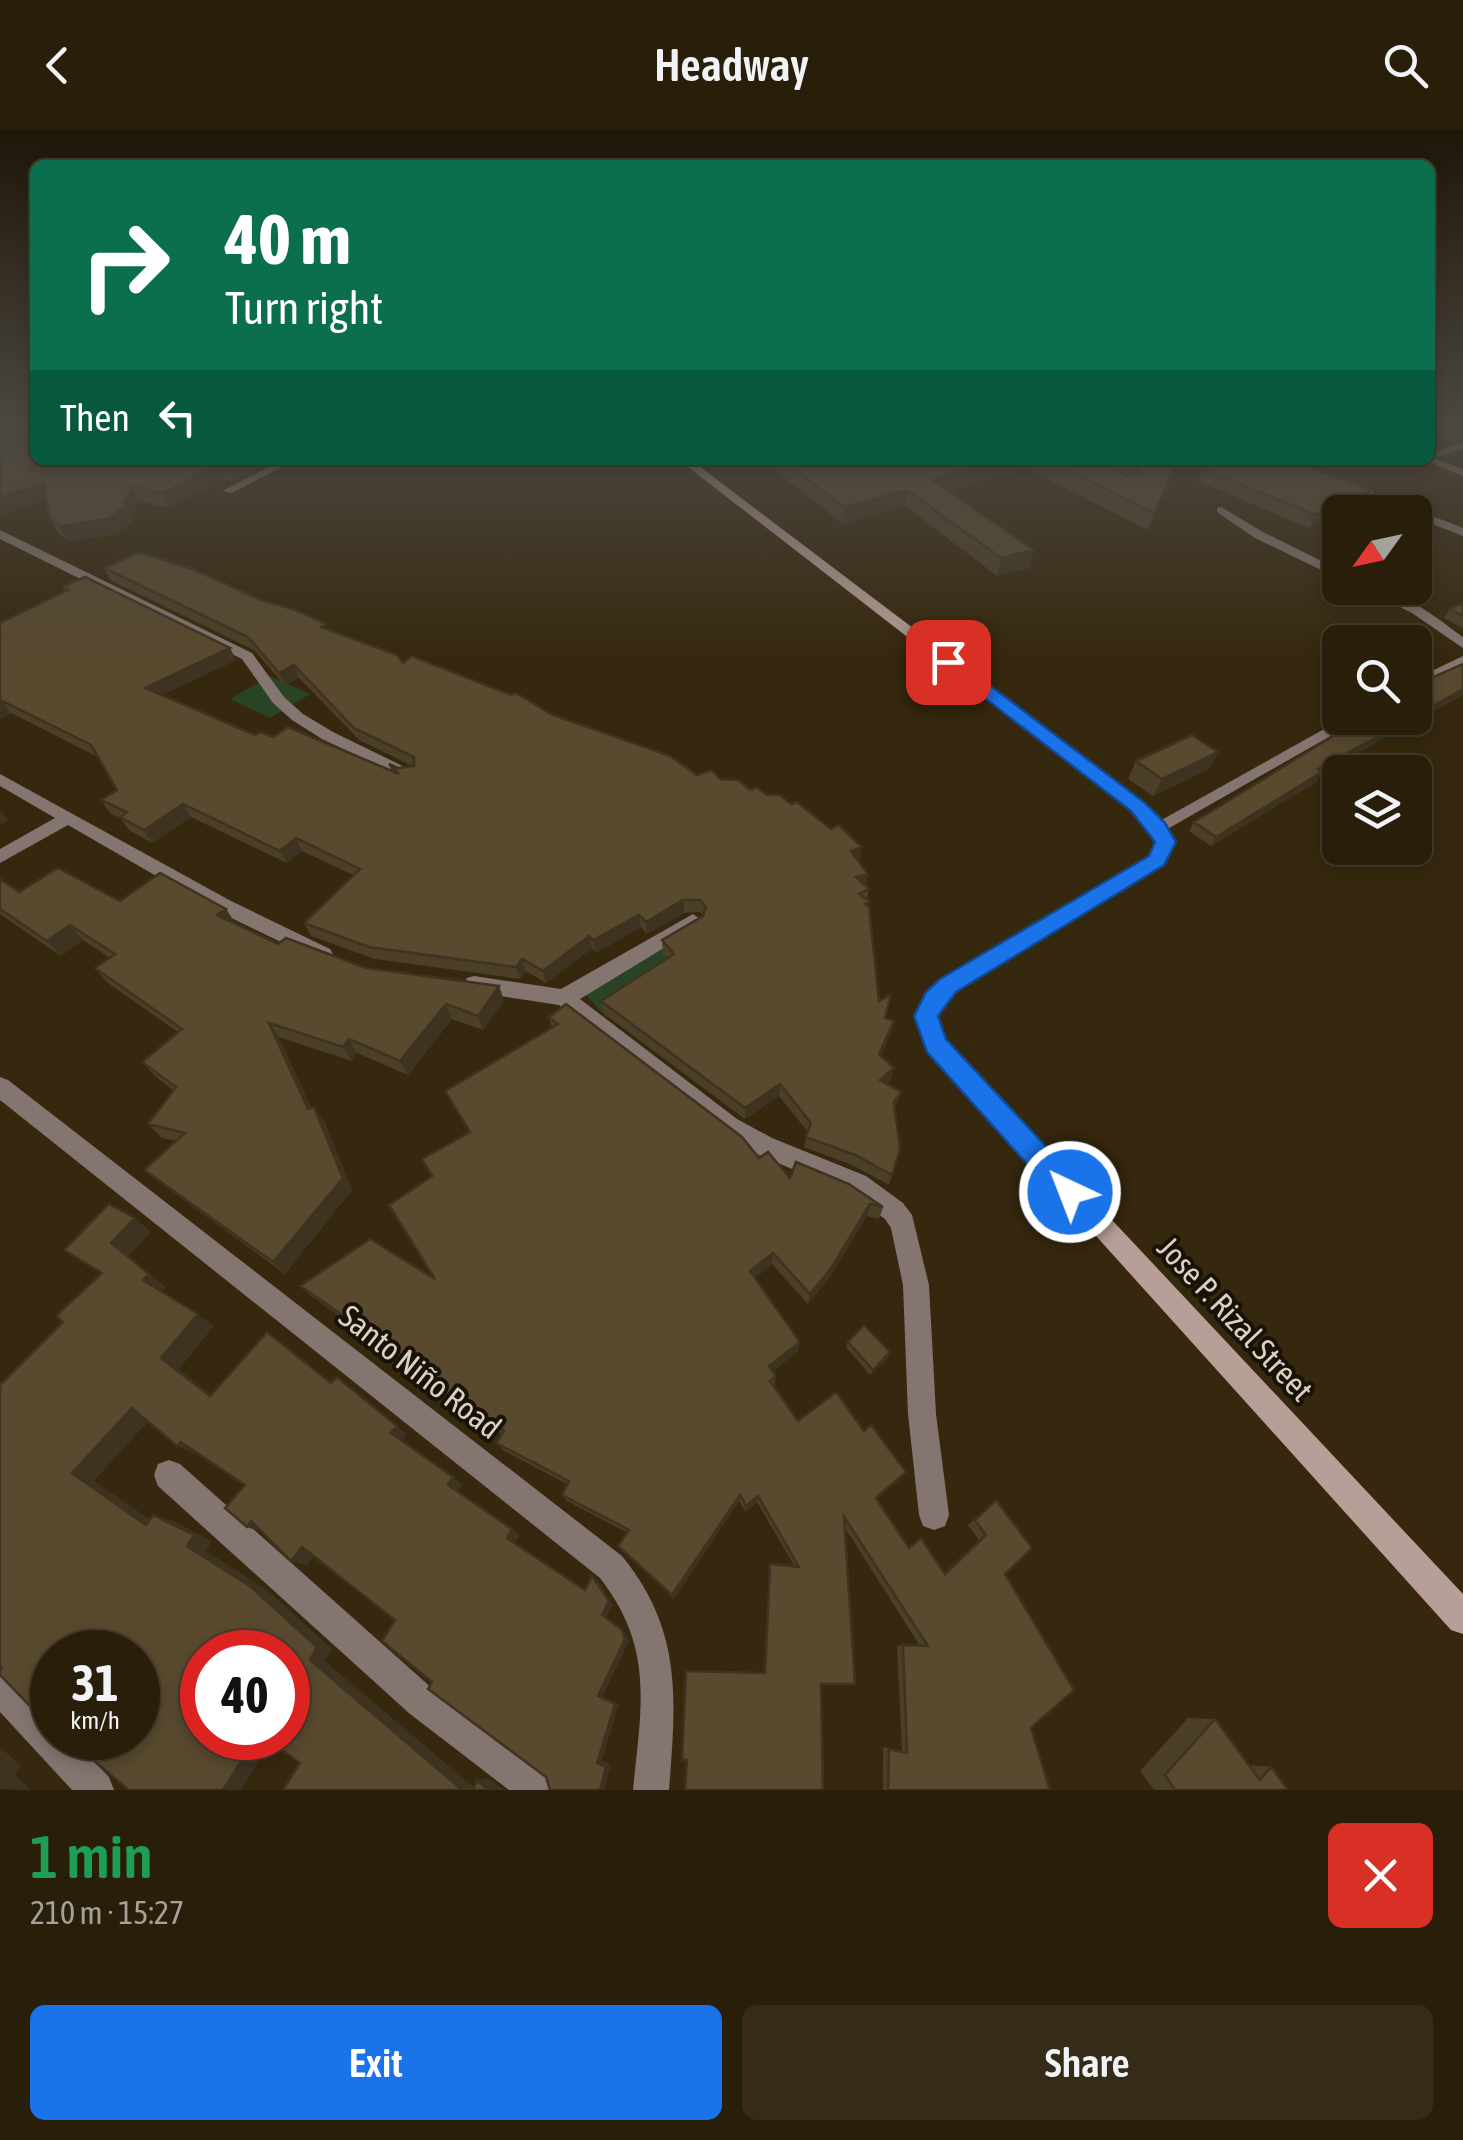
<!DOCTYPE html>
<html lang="en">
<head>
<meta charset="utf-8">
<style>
  :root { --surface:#281e0a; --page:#342b18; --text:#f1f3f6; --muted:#a5a29c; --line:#443c2b; --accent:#1a73e8 }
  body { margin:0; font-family:"Asap Condensed",sans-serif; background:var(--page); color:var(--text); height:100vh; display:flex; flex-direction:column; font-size:38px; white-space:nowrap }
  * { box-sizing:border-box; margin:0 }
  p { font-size:32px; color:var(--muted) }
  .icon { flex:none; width:55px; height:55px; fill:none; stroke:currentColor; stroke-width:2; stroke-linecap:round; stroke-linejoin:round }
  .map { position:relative; height:1660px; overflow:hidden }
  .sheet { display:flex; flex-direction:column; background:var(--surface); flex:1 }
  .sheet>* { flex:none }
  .banner { position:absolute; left:30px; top:30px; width:1405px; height:305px; border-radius:15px; box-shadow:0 5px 15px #0003,0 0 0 2px var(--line); background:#0b6e4f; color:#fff; overflow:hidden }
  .needle { width:65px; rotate:237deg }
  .tools { position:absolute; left:1322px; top:365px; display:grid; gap:20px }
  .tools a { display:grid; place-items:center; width:110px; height:110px; border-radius:15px; background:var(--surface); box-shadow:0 5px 15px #0003,0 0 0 2px var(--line); font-size:50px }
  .speed { position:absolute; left:30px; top:1500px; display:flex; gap:20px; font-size:50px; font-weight:700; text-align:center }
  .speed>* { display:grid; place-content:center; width:130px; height:130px; border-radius:50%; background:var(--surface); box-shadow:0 5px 15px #0003,0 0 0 2px var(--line); line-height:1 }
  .speed small { font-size:25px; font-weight:400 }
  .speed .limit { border:15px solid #d22; background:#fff; color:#111 }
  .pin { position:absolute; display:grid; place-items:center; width:85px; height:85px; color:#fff; margin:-42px; border-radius:20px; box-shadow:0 5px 15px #0006 }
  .me { position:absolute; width:110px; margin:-55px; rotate:317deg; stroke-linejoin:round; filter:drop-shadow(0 0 8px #0008) }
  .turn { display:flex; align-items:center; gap:35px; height:210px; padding:0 30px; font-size:45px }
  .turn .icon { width:130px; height:130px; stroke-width:2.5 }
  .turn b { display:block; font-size:70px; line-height:85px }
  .then { display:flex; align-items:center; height:95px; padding:0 30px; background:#0003; gap:20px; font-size:38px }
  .round { display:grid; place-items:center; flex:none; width:105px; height:105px; border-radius:15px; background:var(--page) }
  .headline { display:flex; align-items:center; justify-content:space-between; height:170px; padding:0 30px }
  h1 { font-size:60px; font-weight:600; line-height:75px; color:#1e9e55 }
  .button { display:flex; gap:20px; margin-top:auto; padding:20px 30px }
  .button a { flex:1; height:115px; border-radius:15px; background:var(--accent); color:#fff; font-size:40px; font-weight:600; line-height:115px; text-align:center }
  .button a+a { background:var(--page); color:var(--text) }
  header { display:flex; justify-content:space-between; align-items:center; height:130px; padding:0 30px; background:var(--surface); font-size:45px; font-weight:600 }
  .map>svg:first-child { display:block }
  .green { fill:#294424 }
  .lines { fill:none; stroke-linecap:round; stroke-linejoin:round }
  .street { fill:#847570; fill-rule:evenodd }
  .secondary { fill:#b79f98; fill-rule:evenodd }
  .wall { fill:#4c3f28 }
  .shaded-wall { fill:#3e3321 }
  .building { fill:#58492f; stroke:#3e3321; stroke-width:2.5 }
  .route { fill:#1a73e8; stroke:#114b97; stroke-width:2.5 }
  .labels { text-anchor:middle; stroke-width:8; stroke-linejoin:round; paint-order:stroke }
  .near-street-label { font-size:32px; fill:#dad1c3; stroke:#181207 }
</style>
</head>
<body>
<header><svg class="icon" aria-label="back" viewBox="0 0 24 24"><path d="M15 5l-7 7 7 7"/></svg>Headway<svg class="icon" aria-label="search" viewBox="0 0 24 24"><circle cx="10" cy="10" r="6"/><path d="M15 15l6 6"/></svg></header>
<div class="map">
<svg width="1463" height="1660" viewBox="0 0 1463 1660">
  <rect width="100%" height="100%" fill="#36280e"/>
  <path class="green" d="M 270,546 L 310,564 L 270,588 L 230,569 Z
    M 676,797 L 706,826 L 606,887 L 577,855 Z"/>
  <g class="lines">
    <path class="street" d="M 1463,313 L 1463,319 L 1433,328 L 1463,339 L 1463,346 L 1423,330 L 1430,330 L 1430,323 Z
      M 282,330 L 295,330 L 232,363 L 222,361 Z
      M 1344,351 L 1463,398 L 1463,406 L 1415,387 L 1415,382 L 1405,382 L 1340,356 L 1339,354 Z
      M 1221,377 L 1263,402 L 1340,440 L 1340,449 L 1255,408 L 1217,382 L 1217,378 Z
      M 0,400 L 252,523 L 284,567 L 303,584 L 333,602 L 417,643 L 415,647 L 403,647 L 322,609 L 292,590 L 273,573 L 242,529 L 0,409 Z
      M 1362,458 C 1399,456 1434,486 1463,507 L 1463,518 L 1412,483 Z
      M 1463,526 L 1463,536 L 1415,559 L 1415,549 Z
      M 1344,588 L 1362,588 L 1164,701 L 1158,703 L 1149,697 Z
      M 0,644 L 231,771 L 330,819 L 333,824 L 330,829 L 316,829 L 217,781 L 68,695 L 0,733 L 0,719 L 55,688 L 0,656 Z
      M 693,784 L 703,791 L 700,796 L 580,869 L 737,989 L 772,1008 L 866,1046 L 903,1073 L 912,1085 L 929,1155 L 936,1284 L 949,1385 L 945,1396 L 934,1400 L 923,1396 L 919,1385 L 908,1284 L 903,1155 L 891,1098 L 885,1089 L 848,1062 L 756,1024 L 721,1003 L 559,875 L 474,862 L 467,860 L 464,854 L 467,848 L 474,846 L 561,859 Z
      M 0,947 L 8,950 L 622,1426 C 683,1501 676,1569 669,1660 L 633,1660 C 641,1577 655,1519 600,1448 L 0,970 Z
      M 169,1330 L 180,1334 L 434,1560 L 551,1647 L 556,1660 L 509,1660 L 410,1584 L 158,1356 L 154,1345 L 158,1334 Z
      M 0,1540 L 12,1545 L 52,1588 L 52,1608 L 71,1608 L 109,1647 L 114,1660 L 72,1660 L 0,1582 Z"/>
    <path class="secondary" d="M 679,330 L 691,330 L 1144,673 L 1164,693 L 1175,712 L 1163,734 L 955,862 L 937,886 L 944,911 L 1463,1464 L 1463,1504 L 1451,1500 L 924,915 L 915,886 L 928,863 L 941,850 L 1150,726 L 1157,712 L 1151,700 L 1132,681 Z"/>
  </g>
  <path class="wall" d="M 28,295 L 35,295 L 280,330 L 233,351 L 224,349 L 169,378 L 139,371 L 131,392 L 117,404 L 69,411 L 58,403 L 49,388 L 46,370 L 26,299 L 30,297 Z
    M 762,330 L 1178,330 L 1148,400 L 1026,338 L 948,361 L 1030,438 L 997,446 L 905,376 L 843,394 Z
    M 1203,339 L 1364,373 L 1340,382 L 1340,384 L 1309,398 L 1198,351 Z
    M 104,438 L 261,470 L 403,533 L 551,584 L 697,645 L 720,649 L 767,665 L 860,729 L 858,730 L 868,744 L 866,756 L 869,759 L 867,769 L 869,771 L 868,776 L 879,871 L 891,903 L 881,925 L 891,949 L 886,954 L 901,962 L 895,977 L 900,1019 L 889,1055 L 852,1035 L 804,1017 L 808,1002 L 779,966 L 745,989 L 603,883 L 601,871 L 668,828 L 663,823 L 662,810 L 703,786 L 700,782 L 684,783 L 647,804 L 641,797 L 596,823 L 592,818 L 546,853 L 526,841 L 520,849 L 375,829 L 311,806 L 304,793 L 353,745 L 302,721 L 287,733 L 191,687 L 152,713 L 129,700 L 120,688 L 110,683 L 101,670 L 117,660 L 98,627 L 11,583 L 0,589 L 0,493 L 64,461 L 62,457 L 230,518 L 236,530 L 162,565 L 255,605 L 273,607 L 391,641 L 389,634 L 398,638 L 412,636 L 359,610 L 299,548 L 284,555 L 254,520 L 110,450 Z
    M 1463,473 L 1463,498 L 1444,488 L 1450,479 Z
    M 1463,534 L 1463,565 L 1321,643 L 1316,652 L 1211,716 L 1189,701 L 1194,692 Z
    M 1218,622 L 1209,639 L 1153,666 L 1128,649 L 1136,631 Z
    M 0,749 L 19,762 L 226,779 L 235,794 L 278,814 L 366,838 L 499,856 L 504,871 L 483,900 L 452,889 L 408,945 L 357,923 L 352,931 L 279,907 L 311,978 L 324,990 L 352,1060 L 285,1144 L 159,1052 L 144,1040 L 176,1011 L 162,1008 L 148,994 L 173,960 L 155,946 L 142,932 L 178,902 L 108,853 L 95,838 L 110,828 L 83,810 L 61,826 L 0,784 Z
    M 549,887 L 790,1048 L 883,1077 L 879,1089 L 867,1086 L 829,1148 L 808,1174 L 772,1134 L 755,1148 L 798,1221 L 773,1241 L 776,1246 L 774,1256 L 798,1291 L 864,1301 L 901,1348 L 877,1369 L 909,1418 L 944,1443 L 979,1410 L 968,1395 L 996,1370 L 1005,1444 L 1031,1598 L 1050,1660 L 883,1660 L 883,1617 L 902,1621 L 897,1516 L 903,1515 L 920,1516 L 845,1398 L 821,1555 L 824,1660 L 685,1660 L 764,1543 L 770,1434 L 795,1437 L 757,1372 L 746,1382 L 739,1371 L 674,1469 L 618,1416 L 628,1403 L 567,1371 L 562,1365 L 567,1354 L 503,1320 L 496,1313 L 502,1304 L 403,1244 L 394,1235 L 399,1227 L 311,1166 L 300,1156 L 435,1149 L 432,1046 L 469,1002 L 445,961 L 552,898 Z
    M 848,1212 L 890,1222 L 888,1228 L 870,1245 L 846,1217 Z
    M 1188,1588 L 1215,1589 L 1249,1635 L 1271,1637 L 1288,1660 L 1154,1660 L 1140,1641 Z"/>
  <path class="shaded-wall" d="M 30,303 L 35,317 L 0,322 L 0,307 Z
    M 242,330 L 280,330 L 233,351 L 227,337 Z
    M 1001,330 L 1028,330 L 1026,338 L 930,366 L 932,350 Z
    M 1178,330 L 1148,400 L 1154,383 Z
    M 218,335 L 224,349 L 169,378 L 162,363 Z
    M 44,353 L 52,368 L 0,386 L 0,368 Z
    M 132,356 L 139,371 L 131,392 L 117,404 L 69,411 L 60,396 Z
    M 907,360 L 905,376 L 843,394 L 844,377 Z
    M 1371,360 L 1364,373 L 1344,382 L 1340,382 L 1340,384 L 1309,398 L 1316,385 Z
    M 1034,420 L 1030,438 L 997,446 L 1001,428 Z
    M 230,518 L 236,530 L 152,570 L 145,558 Z
    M 294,535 L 299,548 L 284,555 L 279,543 Z
    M 1463,559 L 1463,565 L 1321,643 L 1316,652 L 1211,716 L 1216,707 L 1318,639 L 1412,588 L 1415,588 L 1415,586 Z
    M 2,571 L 11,583 L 0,589 L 0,572 Z
    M 1218,622 L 1209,639 L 1153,666 L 1162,649 Z
    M 183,674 L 191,687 L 152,713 L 144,700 Z
    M 0,680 L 9,690 L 0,695 Z
    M 296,708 L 302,721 L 287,733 L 280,721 Z
    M 862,717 L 860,729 L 849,733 L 851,721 Z
    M 868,744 L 866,756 L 856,747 Z
    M 683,770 L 684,783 L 647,804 L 646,792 Z
    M 226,779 L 236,794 L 217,785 Z
    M 639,785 L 641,797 L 596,823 L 593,810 Z
    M 70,795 L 83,810 L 61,826 L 47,811 Z
    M 589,806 L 592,818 L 546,853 L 543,841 Z
    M 522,829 L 526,841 L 520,849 L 516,837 Z
    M 499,856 L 504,871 L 483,900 L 478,886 Z
    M 446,874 L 452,889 L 408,945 L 400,931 Z
    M 894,891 L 891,903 L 876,935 L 879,924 Z
    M 269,893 L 279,907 L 318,993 L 308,979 Z
    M 349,909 L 357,923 L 352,931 L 343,917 Z
    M 894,938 L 891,949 L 877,962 L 880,950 Z
    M 780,954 L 779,966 L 745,989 L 745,978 Z
    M 314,977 L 324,990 L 352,1060 L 285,1144 L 273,1132 Z
    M 870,1074 L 867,1086 L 829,1148 L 808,1174 L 810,1164 Z
    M 135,1088 L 151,1102 L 129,1126 L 166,1157 L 160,1162 L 143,1150 L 111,1113 Z
    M 773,1123 L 772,1134 L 750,1152 L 750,1141 Z
    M 198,1184 L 214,1196 L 179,1239 L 226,1276 L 210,1266 L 161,1228 Z
    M 800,1212 L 798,1221 L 768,1245 L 769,1236 Z
    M 890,1222 L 888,1228 L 870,1245 L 873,1240 Z
    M 132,1278 L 152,1287 L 94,1351 L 167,1401 L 146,1395 L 72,1343 Z
    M 397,1296 L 407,1304 L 402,1312 L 391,1303 Z
    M 181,1312 L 199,1320 L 195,1324 L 177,1316 Z
    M 906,1342 L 901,1348 L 872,1373 L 876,1368 Z
    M 453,1347 L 462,1355 L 457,1362 L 448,1355 Z
    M 740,1365 L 739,1371 L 674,1469 L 672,1465 Z
    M 758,1366 L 757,1372 L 746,1382 L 746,1376 Z
    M 153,1385 L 173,1391 L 212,1411 L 206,1421 L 268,1461 L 332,1519 L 325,1531 L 477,1660 L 462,1660 L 310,1530 Z
    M 251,1391 L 264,1403 L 247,1397 Z
    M 512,1399 L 520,1405 L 514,1414 L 507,1408 Z
    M 302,1417 L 317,1422 L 307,1436 L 291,1431 Z
    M 592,1446 L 597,1450 L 613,1475 L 606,1488 L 626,1503 L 629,1511 L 603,1566 L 619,1574 L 602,1630 L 611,1635 L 604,1660 L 600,1660 L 597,1633 L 598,1566 L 602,1485 Z
    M 256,1608 L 273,1608 L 241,1660 L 223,1660 Z
    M 0,1617 L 21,1636 L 15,1645 L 31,1660 L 0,1659 Z
    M 487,1648 L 504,1660 L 489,1660 L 477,1651 Z"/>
  <path class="building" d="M 0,295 L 19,295 L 26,299 L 30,297 L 30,295 L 35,295 L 35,330 L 242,330 L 227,337 L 218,335 L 162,363 L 132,356 L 123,377 L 109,389 L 60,396 L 49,388 L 44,353 L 0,368 L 0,320 L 28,316 L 30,303 L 0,307 Z
    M 783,330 L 1001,330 L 932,350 L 1034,420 L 1001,428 L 907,360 L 844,377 Z
    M 1047,330 L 1104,330 L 1125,346 L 1140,343 L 1139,338 L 1128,330 L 1177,330 L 1154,383 Z
    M 1247,330 L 1288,330 L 1371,360 L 1316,385 L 1203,339 Z
    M 139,422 L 195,440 L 261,470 L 296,480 L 326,494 L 321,497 L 397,525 L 403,533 L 412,526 L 511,565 L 516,563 L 551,584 L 670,626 L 697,645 L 712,640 L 720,649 L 739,650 L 750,660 L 757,657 L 767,665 L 780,665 L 791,674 L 797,672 L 831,699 L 839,695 L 862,717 L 851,721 L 868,744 L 856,747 L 869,759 L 859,764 L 869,771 L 865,774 L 869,777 L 879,871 L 891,864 L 885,888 L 894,891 L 879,924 L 894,938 L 880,950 L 901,962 L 894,972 L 900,1019 L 892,1045 L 855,1025 L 806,1007 L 811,993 L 780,954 L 745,978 L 601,871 L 674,824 L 662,810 L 703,786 L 706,777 L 700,770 L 683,770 L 646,792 L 639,785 L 593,810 L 589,806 L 543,841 L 522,829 L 516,837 L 369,817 L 304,793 L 360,739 L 296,708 L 280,721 L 183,674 L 144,700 L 120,687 L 127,682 L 101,670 L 117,660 L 91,615 L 2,571 L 0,572 L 0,493 L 68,460 L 62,457 L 85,447 L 230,518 L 145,558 L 255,605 L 261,602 L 273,607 L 288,597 L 399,644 L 389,634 L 398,638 L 414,636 L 414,627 L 354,598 L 294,535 L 279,543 L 248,507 L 104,438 Z
    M 1463,473 L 1463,486 L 1450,479 Z
    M 1463,534 L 1463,559 L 1415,586 L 1415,555 Z
    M 1362,588 L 1412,588 L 1318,639 L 1322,642 L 1216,707 L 1194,692 Z
    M 1192,605 L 1218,622 L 1162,649 L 1136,631 Z
    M 58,738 L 120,771 L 160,743 L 226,779 L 217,785 L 278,814 L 286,808 L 366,838 L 499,856 L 478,886 L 446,874 L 400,931 L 349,909 L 343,917 L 269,893 L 308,979 L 314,977 L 343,1048 L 273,1132 L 144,1040 L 185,1003 L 148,994 L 176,957 L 142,932 L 182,899 L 95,838 L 115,824 L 70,795 L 47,811 L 0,779 L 0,749 L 19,762 Z
    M 566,874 L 742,1007 L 759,1028 L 768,1022 L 790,1048 L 796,1032 L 849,1054 L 883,1077 L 870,1074 L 832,1137 L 810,1164 L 773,1123 L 750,1141 L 800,1212 L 769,1236 L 776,1246 L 770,1251 L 798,1291 L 836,1262 L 864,1301 L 871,1295 L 906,1342 L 876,1368 L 909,1418 L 921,1408 L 945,1444 L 986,1405 L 975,1390 L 996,1370 L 1032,1418 L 1005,1444 L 1074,1560 L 1031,1598 L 1050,1660 L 888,1660 L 889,1619 L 907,1623 L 903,1515 L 928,1516 L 844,1387 L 855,1554 L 821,1554 L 823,1660 L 685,1660 L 687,1630 L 682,1630 L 686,1541 L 765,1543 L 770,1434 L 799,1437 L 758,1366 L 746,1376 L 740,1365 L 672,1465 L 618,1416 L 629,1400 L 562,1365 L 569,1351 L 496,1313 L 504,1301 L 394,1235 L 401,1225 L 300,1156 L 370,1109 L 435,1149 L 389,1075 L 432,1046 L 422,1029 L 470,1002 L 445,961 L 558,894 L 549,887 Z
    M 109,1074 L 135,1088 L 111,1113 L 149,1144 L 143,1150 L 198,1184 L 161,1228 L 210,1266 L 267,1202 L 331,1253 L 337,1247 L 397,1296 L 391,1303 L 453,1347 L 448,1355 L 512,1399 L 507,1408 L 585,1460 L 592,1446 L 609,1471 L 602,1485 L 622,1500 L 625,1509 L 598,1566 L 615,1574 L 597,1633 L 606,1637 L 600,1660 L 550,1660 L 546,1647 L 428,1559 L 432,1552 L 382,1511 L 395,1490 L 302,1417 L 291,1431 L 251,1391 L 247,1397 L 225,1378 L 245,1355 L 181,1312 L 177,1316 L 132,1278 L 72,1343 L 146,1395 L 153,1385 L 194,1405 L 187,1416 L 251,1457 L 317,1517 L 310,1530 L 462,1660 L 283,1660 L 300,1633 L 265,1608 L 288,1608 L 288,1522 L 202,1522 L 202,1608 L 256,1608 L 223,1660 L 129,1660 L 81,1620 L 76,1626 L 54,1608 L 138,1608 L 138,1522 L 52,1522 L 52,1599 L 0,1545 L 0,1540 L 2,1538 L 0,1536 L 0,1255 L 63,1192 L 56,1186 L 102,1143 L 64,1120 Z
    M 864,1195 L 890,1222 L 873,1240 L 848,1212 Z
    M 1215,1589 L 1260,1650 L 1271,1637 L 1288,1660 L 1175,1660 L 1165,1645 Z
    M 477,1651 L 489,1660 L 473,1660 Z"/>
  <linearGradient id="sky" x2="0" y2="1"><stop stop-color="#1e1608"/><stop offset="0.56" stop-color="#4c4841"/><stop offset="1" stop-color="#4c4841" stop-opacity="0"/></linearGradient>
  <rect width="1463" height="528" fill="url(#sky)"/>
  <path class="route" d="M 942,528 L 954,528 L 1145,673 L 1165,693 L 1176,712 L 1164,735 L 956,862 L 938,886 L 946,909 L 1080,1053 L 1084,1062 L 1080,1071 L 1070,1075 L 1060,1071 L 927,922 L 914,886 L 926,862 L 940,849 L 1149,726 L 1155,712 L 1131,681 L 942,535 Z"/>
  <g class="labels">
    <g class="near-street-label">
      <text transform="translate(1235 1189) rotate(47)" y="11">Jose P. Rizal Street</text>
      <text transform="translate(420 1242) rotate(38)" y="11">Santo Niño Road</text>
    </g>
  </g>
</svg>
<div class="tools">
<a><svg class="needle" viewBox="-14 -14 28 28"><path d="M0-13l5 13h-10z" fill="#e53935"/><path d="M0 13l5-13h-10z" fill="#a5a29c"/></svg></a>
<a><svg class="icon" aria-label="search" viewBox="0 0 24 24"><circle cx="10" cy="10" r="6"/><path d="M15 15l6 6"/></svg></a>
<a><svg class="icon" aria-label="layers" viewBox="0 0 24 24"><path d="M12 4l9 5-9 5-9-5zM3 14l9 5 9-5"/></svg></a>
</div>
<div class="speed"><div>31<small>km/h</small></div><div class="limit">40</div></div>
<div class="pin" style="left:948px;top:532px;background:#d93025"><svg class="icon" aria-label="arrive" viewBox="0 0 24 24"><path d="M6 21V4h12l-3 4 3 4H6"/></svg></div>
<svg class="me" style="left:1070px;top:1062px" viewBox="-20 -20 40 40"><circle r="17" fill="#1a73e8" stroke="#fff" stroke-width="3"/><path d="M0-11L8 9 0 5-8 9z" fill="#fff"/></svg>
<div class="banner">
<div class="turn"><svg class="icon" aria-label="right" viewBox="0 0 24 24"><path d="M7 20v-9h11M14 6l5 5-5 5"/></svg><div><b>40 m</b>Turn right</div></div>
<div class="then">Then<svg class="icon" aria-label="left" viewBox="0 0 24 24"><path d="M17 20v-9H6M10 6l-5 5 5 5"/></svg></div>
</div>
</div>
<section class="sheet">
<div class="headline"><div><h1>1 min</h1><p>210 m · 15:27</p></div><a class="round" style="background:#d93025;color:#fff"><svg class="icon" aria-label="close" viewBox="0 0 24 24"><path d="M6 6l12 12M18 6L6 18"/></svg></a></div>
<div class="button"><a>Exit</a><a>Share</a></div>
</section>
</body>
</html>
